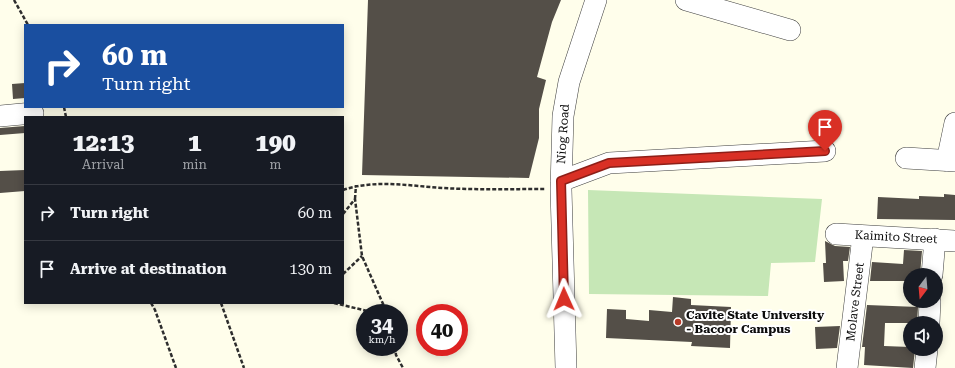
<!DOCTYPE html>
<html lang="en">
<head>
<meta charset="utf-8">
<style>
  :root { --surface:#171b24; --page:#20242c; --text:#f1f3f6; --muted:#9ea1a6; --line:#363941 }
  body { margin:0; font-family:"Roboto Serif",serif; background:var(--page); color:var(--text); height:100vh; display:flex; flex-direction:column; font-size:15px; white-space:nowrap }
  * { box-sizing:border-box; margin:0 }
  p { font-size:13px; color:var(--muted) }
  .icon { flex:none; width:22px; height:22px; fill:none; stroke:currentColor; stroke-width:2; stroke-linecap:round; stroke-linejoin:round }
  .map { position:relative; flex:1; overflow:hidden }
  .drawer { position:absolute; left:24px; top:116px; width:320px; height:188px; display:flex; flex-direction:column; background:var(--surface); border-radius:0px; box-shadow:0 2px 10px #0003 }
  .drawer>* { flex:none }
  .guide { position:absolute; left:24px; top:24px; width:320px; height:84px; border-radius:0px; box-shadow:0 2px 10px #0003; background:#1a4fa0; color:#fff; overflow:hidden }
  .needle { width:26px; rotate:196deg }
  .fabs { position:absolute; left:903px; top:268px; display:grid; gap:8px }
  .fabs a { display:grid; place-items:center; width:40px; height:40px; border-radius:50%; background:var(--surface); box-shadow:0 2px 10px #0003; font-size:20px }
  .speed { position:absolute; left:356px; top:304px; display:flex; gap:8px; font-size:20px; font-weight:700; text-align:center }
  .speed>* { display:grid; place-content:center; width:52px; height:52px; border-radius:50%; background:var(--surface); box-shadow:0 2px 10px #0003; line-height:1 }
  .speed small { font-size:10px; font-weight:400 }
  .speed .limit { border:6px solid #d22; background:#fff; color:#111 }
  .pin { position:absolute; display:grid; place-items:center; width:34px; height:34px; color:#fff; margin:-41px -17px; border-radius:50% 50% 50% 0; rotate:-45deg; box-shadow:0 0 4px #0007 }
  .pin .icon { rotate:45deg }
  .me { position:absolute; width:44px; margin:-22px; rotate:359deg; stroke-linejoin:round; filter:drop-shadow(0 0 3px #0008) }
  .turn { display:flex; align-items:center; gap:14px; height:84px; padding:0 12px; font-size:18px }
  .turn .icon { width:52px; height:52px; stroke-width:2.5 }
  .turn b { display:block; font-size:28px; line-height:34px }
  .eta { display:flex; justify-content:space-evenly; align-items:center; height:68px; text-align:center }
  .eta b { font-size:24px; font-weight:800; line-height:28px }
  ul { padding:0; list-style:none }
  li { display:flex; align-items:center; gap:12px; height:56px; padding:0 12px; border-top:1px solid var(--line) }
  li div { flex:1 }
  li b { display:block; font-size:15px }
  li em { font-style:normal }
  .map>svg:first-child { display:block }
  .green { fill:#c6e7b6 }
  .building { fill:#544f48 }
  .lines { fill:none; stroke-linecap:round; stroke-linejoin:round }
  .minor-casing { stroke:#3f3f3f; stroke-width:22 }
  .path { stroke:#2e2e2e; stroke-width:2.5; stroke-dasharray:4 2; stroke-linecap:butt }
  .minor { stroke:#fff; stroke-width:21 }
  .route-casing { stroke:#8d1f18; stroke-width:10 }
  .route { stroke:#d93025; stroke-width:7 }
  .poi-dot { fill:#b73b28; stroke:#fff; stroke-width:1.5 }
  .labels { text-anchor:middle; stroke-width:4; stroke-linejoin:round; paint-order:stroke }
  .street-label { font-size:12px; fill:#0c0c0c; stroke:#fff }
  .poi-label { font-size:12px; font-weight:bold; fill:#0c0c0c; stroke:#fff; text-anchor:start }
</style>
</head>
<body>
<div class="map">
<svg width="955" height="368" viewBox="0 0 955 368">
  <rect width="100%" height="100%" fill="#fffeeb"/>
  <path class="green" d="M 588,190 L 822,199 L 815,262 L 771,263 L 768,296 L 589,294 Z"/>
  <path class="building" d="M 368,0 L 561,0 L 552,22 L 537,77 L 546,80 L 539,109 L 539,138 L 529,178 L 362,175 Z
    M 25,83 L 25,98 L 13,99 L 12,84 Z
    M 25,126 L 25,133 L 0,135 L 0,128 Z
    M 25,170 L 25,191 L 0,193 L 0,171 Z
    M 944,194 L 955,195 L 955,220 L 877,219 L 878,197 L 919,199 L 919,196 L 944,197 Z
    M 825,241 L 835,246 L 850,247 L 848,261 L 843,261 L 844,281 L 824,282 L 823,263 L 826,263 Z
    M 904,250 L 922,251 L 920,275 L 910,275 L 910,281 L 870,281 L 872,262 L 903,264 Z
    M 673,297 L 691,299 L 691,305 L 731,307 L 730,348 L 691,346 L 692,342 L 606,338 L 607,309 L 626,310 L 626,319 L 649,321 L 649,310 L 672,312 Z
    M 867,305 L 918,307 L 917,323 L 885,323 L 884,346 L 910,347 L 910,349 L 915,349 L 913,368 L 864,365 L 865,347 L 862,347 Z
    M 840,326 L 837,348 L 816,349 L 815,327 Z"/>
  <g class="lines">
    <g class="minor-casing">
      <path id="minor" d="M 686,0 L 790,30
        M 0,116 L 33,113
        M 906,158 L 955,161
        M 947,161 L 955,123
        M 561,181 L 609,163 L 825,151
        M 836,234 L 955,241
        M 932,275 L 935,239
        M 929,323 L 930,301
        M 566,368 L 561,189 L 563,116 L 569,82 L 596,0
        M 847,368 L 863,236
        M 925,368 L 927,349"/>
    </g>
    <path class="path" d="M 14,0 L 28,25
      M 64,107 L 66,117
      M 343,190 C 376,179 410,186 443,188 C 477,190 511,189 545,189
      M 355,199 L 356,185
      M 343,214 L 355,199 L 362,256 L 387,313
      M 343,274 L 362,256
      M 151,303 L 155,310 L 176,368
      M 221,303 L 244,368
      M 334,303 L 376,313
      M 395,347 L 396,355 L 403,368"/>
    <use href="#minor" class="minor"/>
  </g>
  <g class="lines">
    <g class="route-casing">
      <path id="route" d="M 564,299 L 561,181 L 609,163 L 825,151"/>
    </g>
    <use href="#route" class="route"/>
  </g>
  <circle class="poi-dot" cx="678" cy="322" r="4"/>
  <g class="labels">
    <g class="street-label">
      <text transform="translate(563 134) rotate(-86)" y="4">Niog Road</text>
      <text transform="translate(896 237) rotate(3)" y="4">Kaimito Street</text>
      <text transform="translate(855 302) rotate(-83)" y="4">Molave Street</text>
    </g>
    <g class="poi-label">
      <text x="686" y="319">Cavite State University<tspan x="686" dy="14">- Bacoor Campus</tspan></text>
    </g>
  </g>
</svg>
<div class="fabs">
<a><svg class="needle" viewBox="-14 -14 28 28"><path d="M0-13l5 13h-10z" fill="#e53935"/><path d="M0 13l5-13h-10z" fill="#9ea1a6"/></svg></a>
<a><svg class="icon" aria-label="sound" viewBox="0 0 24 24"><path d="M4 9h4l5-4v14l-5-4H4zM17 9q2 3 0 6"/></svg></a>
</div>
<div class="speed"><div>34<small>km/h</small></div><div class="limit">40</div></div>
<div class="pin" style="left:825px;top:151px;background:#d93025"><svg class="icon" aria-label="arrive" viewBox="0 0 24 24"><path d="M6 21V4h12l-3 4 3 4H6"/></svg></div>
<svg class="me" style="left:564px;top:299px" viewBox="-20 -20 40 40"><path d="M0-17L14 15 0 8-14 15z" fill="#d93025" stroke="#fff" stroke-width="4"/></svg>
<div class="guide">
<div class="turn"><svg class="icon" aria-label="right" viewBox="0 0 24 24"><path d="M7 20v-9h11M14 6l5 5-5 5"/></svg><div><b>60 m</b>Turn right</div></div>
</div>
<section class="drawer">
<div class="eta">
<div><b>12:13</b><p>Arrival</p></div>
<div><b>1</b><p>min</p></div>
<div><b>190</b><p>m</p></div>
</div>
<ul>
<li><svg class="icon" aria-label="right" viewBox="0 0 24 24"><path d="M7 20v-9h11M14 6l5 5-5 5"/></svg><div><b>Turn right</b></div><em>60 m</em></li>
<li><svg class="icon" aria-label="arrive" viewBox="0 0 24 24"><path d="M6 21V4h12l-3 4 3 4H6"/></svg><div><b>Arrive at destination</b></div><em>130 m</em></li>
</ul>
</section>
</div>
</body>
</html>
